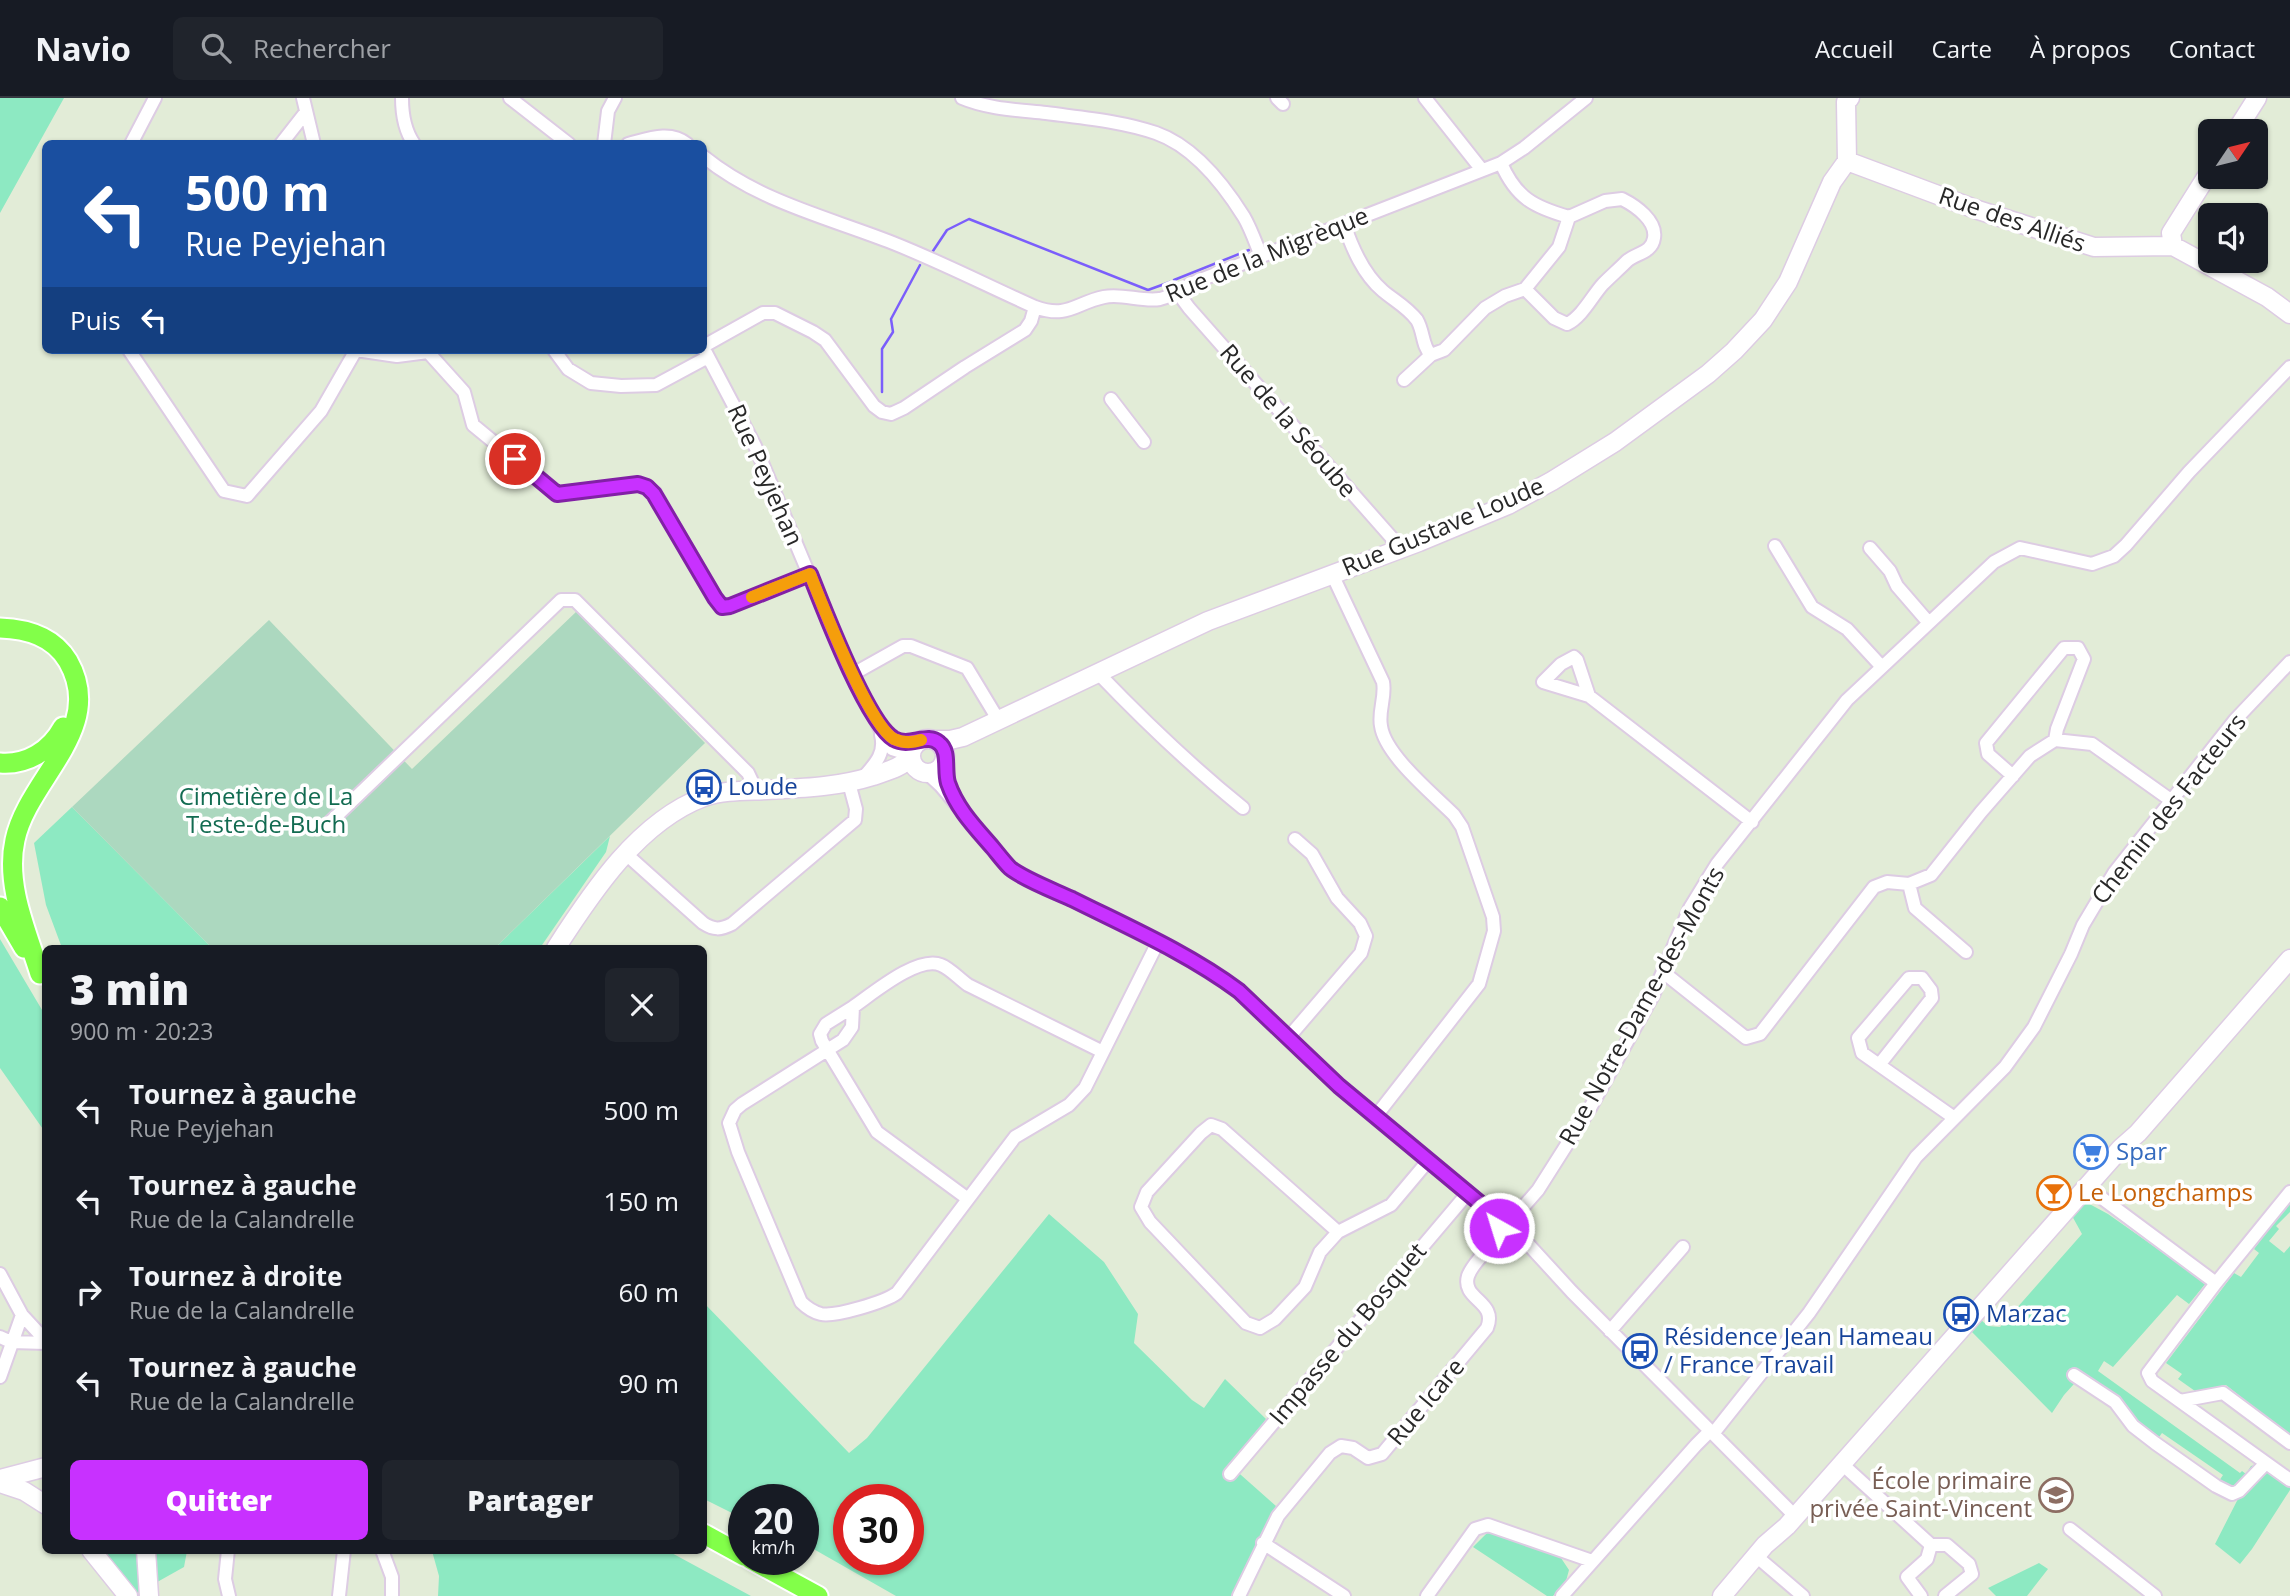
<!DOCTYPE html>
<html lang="fr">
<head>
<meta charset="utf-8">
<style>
  :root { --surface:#171b24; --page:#20242c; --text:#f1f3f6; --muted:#9ea1a6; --line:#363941; --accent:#c831ff }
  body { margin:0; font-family:"Open Sans",sans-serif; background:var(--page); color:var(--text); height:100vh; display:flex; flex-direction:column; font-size:26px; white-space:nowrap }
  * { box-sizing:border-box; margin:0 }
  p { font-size:23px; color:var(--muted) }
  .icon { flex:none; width:38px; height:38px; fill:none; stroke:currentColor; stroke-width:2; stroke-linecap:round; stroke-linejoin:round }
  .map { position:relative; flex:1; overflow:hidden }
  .side { position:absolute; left:42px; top:847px; width:665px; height:609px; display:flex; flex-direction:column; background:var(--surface); border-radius:10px; box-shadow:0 2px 5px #0004 }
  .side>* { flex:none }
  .guide { position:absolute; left:42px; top:42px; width:665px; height:214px; border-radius:10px; box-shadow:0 2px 5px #0004; background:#1a4fa0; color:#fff; overflow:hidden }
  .needle { width:46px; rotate:55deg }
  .buttons { position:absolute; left:2198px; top:21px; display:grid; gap:14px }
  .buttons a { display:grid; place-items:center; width:70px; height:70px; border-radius:10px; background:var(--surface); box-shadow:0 2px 5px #0004; font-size:35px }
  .speed { position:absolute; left:728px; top:1386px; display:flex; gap:14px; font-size:35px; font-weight:700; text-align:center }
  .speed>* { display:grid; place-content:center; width:91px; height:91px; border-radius:50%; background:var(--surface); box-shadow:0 2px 5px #0004; line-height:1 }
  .speed small { font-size:18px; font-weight:400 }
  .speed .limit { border:10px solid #d22; background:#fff; color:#111 }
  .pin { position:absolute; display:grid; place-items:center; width:60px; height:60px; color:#fff; margin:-30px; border:4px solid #fff; border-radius:50%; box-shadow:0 2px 7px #0007 }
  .me { position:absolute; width:77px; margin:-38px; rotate:321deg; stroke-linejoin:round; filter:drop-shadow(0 0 5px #0008) }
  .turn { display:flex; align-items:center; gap:24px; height:147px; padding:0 28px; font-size:32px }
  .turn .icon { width:91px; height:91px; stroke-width:2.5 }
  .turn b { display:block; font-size:49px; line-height:60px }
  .then { display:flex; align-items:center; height:66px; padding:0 28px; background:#0003; gap:14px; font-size:26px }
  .round { display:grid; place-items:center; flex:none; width:74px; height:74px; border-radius:10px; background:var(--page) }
  .headline { display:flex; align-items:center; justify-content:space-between; height:119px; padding:0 28px }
  h1 { font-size:42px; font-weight:800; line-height:52px }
  .button { display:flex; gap:14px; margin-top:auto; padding:14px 28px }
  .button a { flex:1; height:80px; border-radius:10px; background:var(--accent); color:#fff; font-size:28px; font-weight:800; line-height:80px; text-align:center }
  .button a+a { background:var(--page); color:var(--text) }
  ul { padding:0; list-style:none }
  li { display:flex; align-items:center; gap:21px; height:91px; padding:0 28px }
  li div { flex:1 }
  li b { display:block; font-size:26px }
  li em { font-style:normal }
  header { display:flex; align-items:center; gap:42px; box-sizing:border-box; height:98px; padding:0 35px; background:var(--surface); border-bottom:2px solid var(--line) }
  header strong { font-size:33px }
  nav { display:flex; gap:38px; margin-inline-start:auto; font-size:24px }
  .search { width:490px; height:63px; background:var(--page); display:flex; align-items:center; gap:18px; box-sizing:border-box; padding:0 24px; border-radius:10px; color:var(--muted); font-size:26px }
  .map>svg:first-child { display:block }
  .green { fill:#8de9c2; fill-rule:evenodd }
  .cemetery { fill:#acd8bf }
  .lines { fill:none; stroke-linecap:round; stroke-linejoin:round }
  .stream { stroke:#7b5efb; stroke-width:2.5 }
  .street-casing { stroke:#ddcce3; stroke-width:16 }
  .secondary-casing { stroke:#ddcce3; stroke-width:21 }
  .primary-casing { stroke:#fff; stroke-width:23 }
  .street { stroke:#fff; stroke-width:12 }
  .secondary { stroke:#fff; stroke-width:18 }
  .primary { stroke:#82ff49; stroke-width:19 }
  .route-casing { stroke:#8220a6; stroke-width:18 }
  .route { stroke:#c831ff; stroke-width:12 }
  .slow { stroke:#f59e0b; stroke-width:12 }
  .labels { text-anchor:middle; stroke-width:7; stroke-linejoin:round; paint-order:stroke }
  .street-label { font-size:24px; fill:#282828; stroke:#fff }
  .transit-label { font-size:24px; fill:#164399; stroke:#fff; text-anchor:start }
  .park-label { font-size:24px; fill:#126b51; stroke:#fff }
  .shop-label { font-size:24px; fill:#366cbe; stroke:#fff; text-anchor:start }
  .food-label { font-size:24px; fill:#c56008; stroke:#fff; text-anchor:start }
  .education-label { font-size:24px; fill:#785e54; stroke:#fff; text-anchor:end }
</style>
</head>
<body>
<header>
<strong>Navio</strong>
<div class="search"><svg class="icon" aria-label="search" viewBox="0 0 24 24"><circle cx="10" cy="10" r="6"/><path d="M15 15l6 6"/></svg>Rechercher</div>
<nav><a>Accueil</a><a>Carte</a><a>À propos</a><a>Contact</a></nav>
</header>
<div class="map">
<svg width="2290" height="1498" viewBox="0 0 2290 1498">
  <rect width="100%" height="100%" fill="#e2ecd7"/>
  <path class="green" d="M 0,0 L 64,0 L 0,115 Z
    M 72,709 L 212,850 L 62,850 L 46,807 L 34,745 Z
    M 610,738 L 606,754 L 540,850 L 495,850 Z
    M 0,841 L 45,917 L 45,1034 L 0,970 Z
    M 2082,1102 L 2108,1116 L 2206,1185 L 2189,1206 L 2177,1197 L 2113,1269 L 2104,1263 L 2098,1273 L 2240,1375 L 2242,1373 L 2246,1376 L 2251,1368 L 2266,1365 L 2290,1382 L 2290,1392 L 2252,1451 L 2240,1466 L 2215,1446 L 2240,1397 L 2219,1383 L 2223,1377 L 2162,1335 L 2157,1342 L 2082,1277 L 2064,1297 L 2052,1315 L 1971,1233 L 1981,1222 L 1988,1228 L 2000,1229 L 2082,1136 L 2071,1116 Z
    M 2290,1103 L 2290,1114 L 2276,1128 L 2279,1131 L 2269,1143 L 2284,1155 L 2290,1148 L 2290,1338 L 2226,1287 L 2195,1293 L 2178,1281 L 2182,1276 L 2166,1265 L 2234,1175 L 2241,1179 L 2259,1155 L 2254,1151 Z
    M 1049,1116 L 1104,1164 L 1138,1216 L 1134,1245 L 1192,1302 L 1204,1310 L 1225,1281 L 1266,1321 L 1232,1369 L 1276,1408 L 1267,1429 L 1246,1498 L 896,1498 L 803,1445 L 803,1402 L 744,1402 L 744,1421 L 704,1401 L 704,1205 L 849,1355 L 867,1340 ZM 849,1402 L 908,1402 L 908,1461 L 849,1461 Z
    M 1487,1435 L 1499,1436 L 1561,1460 L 1569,1472 L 1566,1483 L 1553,1498 L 1547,1498 L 1473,1449 Z
    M 95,1453 L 187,1453 L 184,1469 L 134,1497 Z
    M 432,1453 L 668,1453 L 751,1498 L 438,1498 L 439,1478 Z
    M 2039,1465 L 2048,1471 L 2027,1498 L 1996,1498 L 1988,1490 Z"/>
  <path class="cemetery" d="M 577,513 L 705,645 L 495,850 L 212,850 L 72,709 L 269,522 L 412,671 Z"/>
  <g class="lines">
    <path class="stream" d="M 933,153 L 947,132 L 969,121 L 1148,192 L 1170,184
      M 1174,182 L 1249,152
      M 882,294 L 882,251 L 893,234 L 891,221 L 920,167"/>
    <g class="street-casing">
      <path id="street" d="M 303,0 L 314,46
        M 402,0 C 402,15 405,33 414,46
        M 510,0 L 569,46
        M 962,0 C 988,11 1018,12 1046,15 C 1083,20 1121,23 1156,35 C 1193,48 1224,87 1244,119 C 1251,131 1256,146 1261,158
        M 1277,0 L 1283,6
        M 1425,0 L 1482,72
        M 131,46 L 155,0
        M 281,46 L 306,14
        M 604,46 L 608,13 L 615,0
        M 628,46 C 648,41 670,32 687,46
        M 704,59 C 760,104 827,119 893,145 C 941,164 988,188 1035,209 C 1068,221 1075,205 1104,199 C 1122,195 1141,204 1160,201 C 1173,198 1183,190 1195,184 L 1501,65 L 1524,50 L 1586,0
        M 1344,126 C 1352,150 1363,176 1383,193 C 1395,203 1407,209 1417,222 C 1424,234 1422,248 1431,257
        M 1525,191 L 1554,220 L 1567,226 C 1582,219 1592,198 1603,186 C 1611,178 1619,171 1627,163 C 1636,155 1652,155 1654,140 C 1657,123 1636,108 1622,101 L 1605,103 L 1569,119
        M 1178,195 L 1189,210 L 1391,439 L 1398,452
        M 704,248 L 763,215 L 775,215 L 813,234 L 825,242 L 874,308 L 882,314 L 891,316 L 904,310 L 965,269 L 1025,232 L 1031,223 L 1035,209
        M 704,251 L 755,348 L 842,555 L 884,639 L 892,651 L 911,657
        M 129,252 L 224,393 L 247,398 L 321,313 L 356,252
        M 356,252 L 397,258 L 428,254 L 426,252
        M 430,252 L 428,254 L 464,294 L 473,327 L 557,396 L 638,386 L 647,389 L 655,395 L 715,500 L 722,509 L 730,508 L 810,476
        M 554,252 L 568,271 L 591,285 L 621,288 L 656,287 L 708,259
        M 1404,282 L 1431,257 L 1444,252 L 1485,210 L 1505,198 L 1525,191 L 1559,149 L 1569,119 C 1534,109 1516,100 1501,65
        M 1111,301 L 1144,344
        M 1775,448 L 1812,509 L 1847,531 L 1882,569
        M 1870,450 L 1890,473 L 1897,488 L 1929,525
        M 1332,476 L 1383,584 C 1386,599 1378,613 1381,628 C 1385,657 1433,696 1454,717 L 1462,729 L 1493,819 L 1494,833 L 1479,886 L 1376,1018
        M 1098,575 C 1144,623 1191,668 1243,710
        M 853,576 L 903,548 L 911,548 L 967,570 L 999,623
        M 1589,598 L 1543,584 L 1561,566 L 1574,559 L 1577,562 L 1589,598 L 1752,724
        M 884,631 C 894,642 904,646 918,644
        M 944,666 L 947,684 L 954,697
        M 927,675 L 940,687 L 1011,771 L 1177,854 L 1239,893 L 1339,988 L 1499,1121
        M 2013,678 L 1988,656 L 1986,645 L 2064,550 L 2078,550 L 2084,561 L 2057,631 L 2055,642
        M 862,681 C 874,667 886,656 881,637
        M 324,730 L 561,502 L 575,502 L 748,675 L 756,692
        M 626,756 L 703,825 C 714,832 720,832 732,826 L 855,722 L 856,711 L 849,685
        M 1909,786 L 1915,810 L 1966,854
        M 1663,874 L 1746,940 L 1760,936 L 1874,789 L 1887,784 L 1909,786 L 1931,777 L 1981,714 L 2030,658 L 2055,642 L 2092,646 L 2172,703
        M 853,909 L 826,926 L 820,936 L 822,943 L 877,1034 L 968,1101
        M 1288,940 L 1361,855 L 1366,838 L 1360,825 L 1337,800 L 1312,756 L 1295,741
        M 1103,954 L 968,887 C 959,881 951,871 941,867 C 918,857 872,896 853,909 L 852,929 L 843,942 L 742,1006 L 735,1012 L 729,1025 L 738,1054 L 801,1204 C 807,1210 813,1214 821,1216 C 835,1219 885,1204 897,1195 L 1015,1039 L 1069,1007 L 1085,990 L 1158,844
        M 1879,967 L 1932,900 L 1931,892 L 1922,880 L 1909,880 L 1858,940 L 1862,955 L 1953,1019
        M 2087,1089 L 2216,1185 L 2290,1094
        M1499 1126a12 12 0 1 1 24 0a12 12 0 1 1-24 0Z
        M 1517,1116 L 1538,1092 L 1590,1010 L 1653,897 L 1690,810 L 1717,766 L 1847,602 L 1994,464 L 2020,450 L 2092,466 L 2114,458 L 2126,447 L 2189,374 L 2290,269
        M 1338,1134 L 1222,1031 L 1211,1027 L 1201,1035 L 1147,1094 L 1141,1109 L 1150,1124 L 1246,1225 L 1260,1230 L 1275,1221 L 1305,1189 L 1320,1154 L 1338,1134 L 1391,1107 L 1428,1063
        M 1518,1135 L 1572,1194 L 1795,1418
        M 0,1176 L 22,1217 L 46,1243
        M 2216,1185 L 2148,1275 L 2152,1283 L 2290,1382
        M 1610,1233 L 1683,1149
        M 0,1239 L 11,1244 L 46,1245
        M 2074,1277 L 2115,1304 L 2133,1328 L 2155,1345 L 2216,1388 L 2232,1396 L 2239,1393 L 2266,1365
        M 0,1279 L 22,1217
        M 2180,1303 L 2223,1295 L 2290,1345
        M 1842,1366 L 1931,1447 L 1947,1447 L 1969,1466 L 1972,1476 L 1945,1498
        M 1230,1376 L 1467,1096
        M 2070,1431 L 2155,1498
        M 1263,1445 L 1344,1498
        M 228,1452 L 225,1481 L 229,1498
        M 382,1452 L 392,1479 L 392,1498
        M 1756,1458 L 1803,1498
        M 339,1498 L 344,1452
        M 1239,1498 L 1278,1418 L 1330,1355 L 1341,1348 L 1353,1350 L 1368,1360 L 1382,1356 L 1487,1230 C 1498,1203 1461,1202 1468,1178 C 1472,1166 1493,1145 1503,1135
        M 1427,1498 L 1475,1431 L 1488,1427 L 1592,1463
        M 1562,1498 L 1696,1347 L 1706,1337 L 1716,1332 L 1809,1215 L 1916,1059 L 2005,969 L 2034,929 L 2071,856 L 2083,827 L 2114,775 L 2235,622 L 2290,564
        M 1921,1498 L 1907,1479 L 1927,1461 L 1931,1447"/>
    </g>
    <g class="secondary-casing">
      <path id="secondary" d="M 2236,33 L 2257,0
        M 1847,63 L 1978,112 L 2094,149 L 2173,148 L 2267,199 L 2290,216
        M 1847,63 L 1846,4 L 1850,0
        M 2173,148 L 2171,135 L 2210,73
        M911 658a17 17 0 1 1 34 0a17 17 0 1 1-34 0Z
        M 934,642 L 950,642 L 963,639 L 1208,523 L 1419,444 L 1508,407 L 1552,383 L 1615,344 L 1708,276 L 1734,253 L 1763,222 L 1788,184 L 1832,84 L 1847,63
        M 556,850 C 592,794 639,723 704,699 C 724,692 746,693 767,692 C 804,690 838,689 873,678 C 887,673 901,670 911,659
        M 0,1381 L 46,1369
        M 0,1385 L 24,1393 L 46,1407
        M 91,1452 L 128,1498
        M 146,1452 L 149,1498
        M 1722,1498 L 1765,1447 L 1787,1428 L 2121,1050 L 2138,1035 L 2290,861"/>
    </g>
    <g class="primary-casing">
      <path id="primary" d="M 0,530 C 27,531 53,538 68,563 C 107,631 28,680 15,742 C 5,787 27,834 40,876
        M 0,665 C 27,667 50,653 63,629
        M 0,809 L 24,850
        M 704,1436 L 744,1458
        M 750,1461 L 818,1498"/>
    </g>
    <use href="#street" class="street"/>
    <use href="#secondary" class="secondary"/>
    <use href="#primary" class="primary"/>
  </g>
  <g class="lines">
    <g class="route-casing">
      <path id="route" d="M 515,361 L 557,396 L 638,386 L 647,389 L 654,396 L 715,500 L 722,509 L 730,508 L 810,476 C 823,509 867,625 894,641 C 910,650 927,634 939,645 C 950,653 944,672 948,685 C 957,711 975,729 993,750 C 998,756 1004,764 1010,770 C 1023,781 1055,793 1072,801 C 1128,829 1188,855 1239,893 L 1339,988 L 1499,1121 L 1499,1130"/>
    </g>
    <use href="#route" class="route"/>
    <path class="slow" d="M 752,499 L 810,476 C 823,508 868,626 894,641 C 903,645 912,645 921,642"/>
  </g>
  <defs>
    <g id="bus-ring" transform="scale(1.75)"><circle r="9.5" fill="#fff" stroke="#1a4fb4" stroke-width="1.5"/><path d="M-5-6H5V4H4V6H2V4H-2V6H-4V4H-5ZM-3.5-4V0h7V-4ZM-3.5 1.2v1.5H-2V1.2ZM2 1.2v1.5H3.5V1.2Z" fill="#1a4fb4"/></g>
    <g id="supermarket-ring" transform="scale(1.75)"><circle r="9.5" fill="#fff" stroke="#3f7fe0" stroke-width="1.5"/><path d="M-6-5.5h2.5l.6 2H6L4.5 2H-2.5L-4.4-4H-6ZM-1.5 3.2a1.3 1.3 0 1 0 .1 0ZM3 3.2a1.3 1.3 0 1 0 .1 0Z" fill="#3f7fe0"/></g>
    <g id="bar-ring" transform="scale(1.75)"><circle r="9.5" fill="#fff" stroke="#e8710a" stroke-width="1.5"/><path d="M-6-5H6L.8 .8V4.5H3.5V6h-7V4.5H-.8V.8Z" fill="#e8710a"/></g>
    <g id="school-ring" transform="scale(1.75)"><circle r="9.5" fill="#fff" stroke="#8d6e63" stroke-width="1.5"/><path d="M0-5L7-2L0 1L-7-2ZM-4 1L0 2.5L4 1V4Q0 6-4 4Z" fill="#8d6e63"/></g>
  </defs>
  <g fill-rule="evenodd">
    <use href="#bus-ring" x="704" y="689"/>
    <use href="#supermarket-ring" x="2091" y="1054"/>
    <use href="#bar-ring" x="2054" y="1095"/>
    <use href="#bus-ring" x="1961" y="1216"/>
    <use href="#bus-ring" x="1640" y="1253"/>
    <use href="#school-ring" x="2056" y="1397"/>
  </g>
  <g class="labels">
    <g class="street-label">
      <text transform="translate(2012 122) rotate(19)" y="8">Rue des Alliés</text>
      <text transform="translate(1267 157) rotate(-22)" y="8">Rue de la Migrèque</text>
      <text transform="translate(1288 323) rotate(49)" y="8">Rue de la Séoube</text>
      <text transform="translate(765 377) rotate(66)" y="8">Rue Peyjehan</text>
      <text transform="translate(1443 429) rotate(-23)" y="8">Rue Gustave Loude</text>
      <text transform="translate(2169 711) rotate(-52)" y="8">Chemin des Facteurs</text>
      <text transform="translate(1642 908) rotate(-61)" y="8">Rue Notre-Dame-des-Monts</text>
      <text transform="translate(1348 1236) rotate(-50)" y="8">Impasse du Bosquet</text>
      <text transform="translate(1426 1304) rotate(-50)" y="8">Rue Icare</text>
    </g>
    <g class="transit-label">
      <text x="728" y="697">Loude</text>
      <text x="1986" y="1224">Marzac</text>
      <text x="1664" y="1247">Résidence Jean Hameau<tspan x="1664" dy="28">/ France Travail</tspan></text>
    </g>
    <g class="park-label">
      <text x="266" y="707">Cimetière de La<tspan x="266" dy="28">Teste-de-Buch</tspan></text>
    </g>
    <g class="shop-label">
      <text x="2116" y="1062">Spar</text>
    </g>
    <g class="food-label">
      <text x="2078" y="1103">Le Longchamps</text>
    </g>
    <g class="education-label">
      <text x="2032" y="1391">École primaire<tspan x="2032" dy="28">privée Saint-Vincent</tspan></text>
    </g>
  </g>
</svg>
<div class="buttons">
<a><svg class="needle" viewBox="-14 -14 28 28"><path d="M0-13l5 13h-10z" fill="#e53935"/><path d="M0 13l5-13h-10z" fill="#9ea1a6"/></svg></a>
<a><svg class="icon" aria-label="sound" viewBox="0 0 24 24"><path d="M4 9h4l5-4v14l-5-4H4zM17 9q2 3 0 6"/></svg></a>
</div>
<div class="speed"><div>20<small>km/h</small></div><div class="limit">30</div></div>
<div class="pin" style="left:515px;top:361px;background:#d93025"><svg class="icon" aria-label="arrive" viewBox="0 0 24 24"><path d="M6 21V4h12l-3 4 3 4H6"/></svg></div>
<svg class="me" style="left:1499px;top:1130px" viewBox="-20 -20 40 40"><circle r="17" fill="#c831ff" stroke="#fff" stroke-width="3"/><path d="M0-11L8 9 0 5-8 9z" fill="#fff"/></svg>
<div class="guide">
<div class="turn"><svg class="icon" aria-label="left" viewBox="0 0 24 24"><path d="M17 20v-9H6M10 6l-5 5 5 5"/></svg><div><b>500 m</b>Rue Peyjehan</div></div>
<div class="then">Puis<svg class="icon" aria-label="left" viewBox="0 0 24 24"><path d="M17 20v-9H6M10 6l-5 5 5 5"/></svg></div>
</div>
<section class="side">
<div class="headline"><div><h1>3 min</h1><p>900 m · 20:23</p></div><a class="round"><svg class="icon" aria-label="close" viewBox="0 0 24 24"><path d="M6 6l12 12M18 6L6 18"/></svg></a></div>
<ul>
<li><svg class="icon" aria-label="left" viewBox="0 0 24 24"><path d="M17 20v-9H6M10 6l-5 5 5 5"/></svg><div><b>Tournez à gauche</b><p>Rue Peyjehan</p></div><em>500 m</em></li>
<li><svg class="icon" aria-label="left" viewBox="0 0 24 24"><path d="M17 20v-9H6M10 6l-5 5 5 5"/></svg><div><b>Tournez à gauche</b><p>Rue de la Calandrelle</p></div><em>150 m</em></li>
<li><svg class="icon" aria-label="right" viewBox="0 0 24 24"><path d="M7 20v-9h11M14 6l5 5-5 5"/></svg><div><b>Tournez à droite</b><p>Rue de la Calandrelle</p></div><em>60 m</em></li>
<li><svg class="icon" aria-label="left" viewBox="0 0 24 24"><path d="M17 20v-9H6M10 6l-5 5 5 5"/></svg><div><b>Tournez à gauche</b><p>Rue de la Calandrelle</p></div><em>90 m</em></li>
</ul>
<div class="button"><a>Quitter</a><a>Partager</a></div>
</section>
</div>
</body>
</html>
